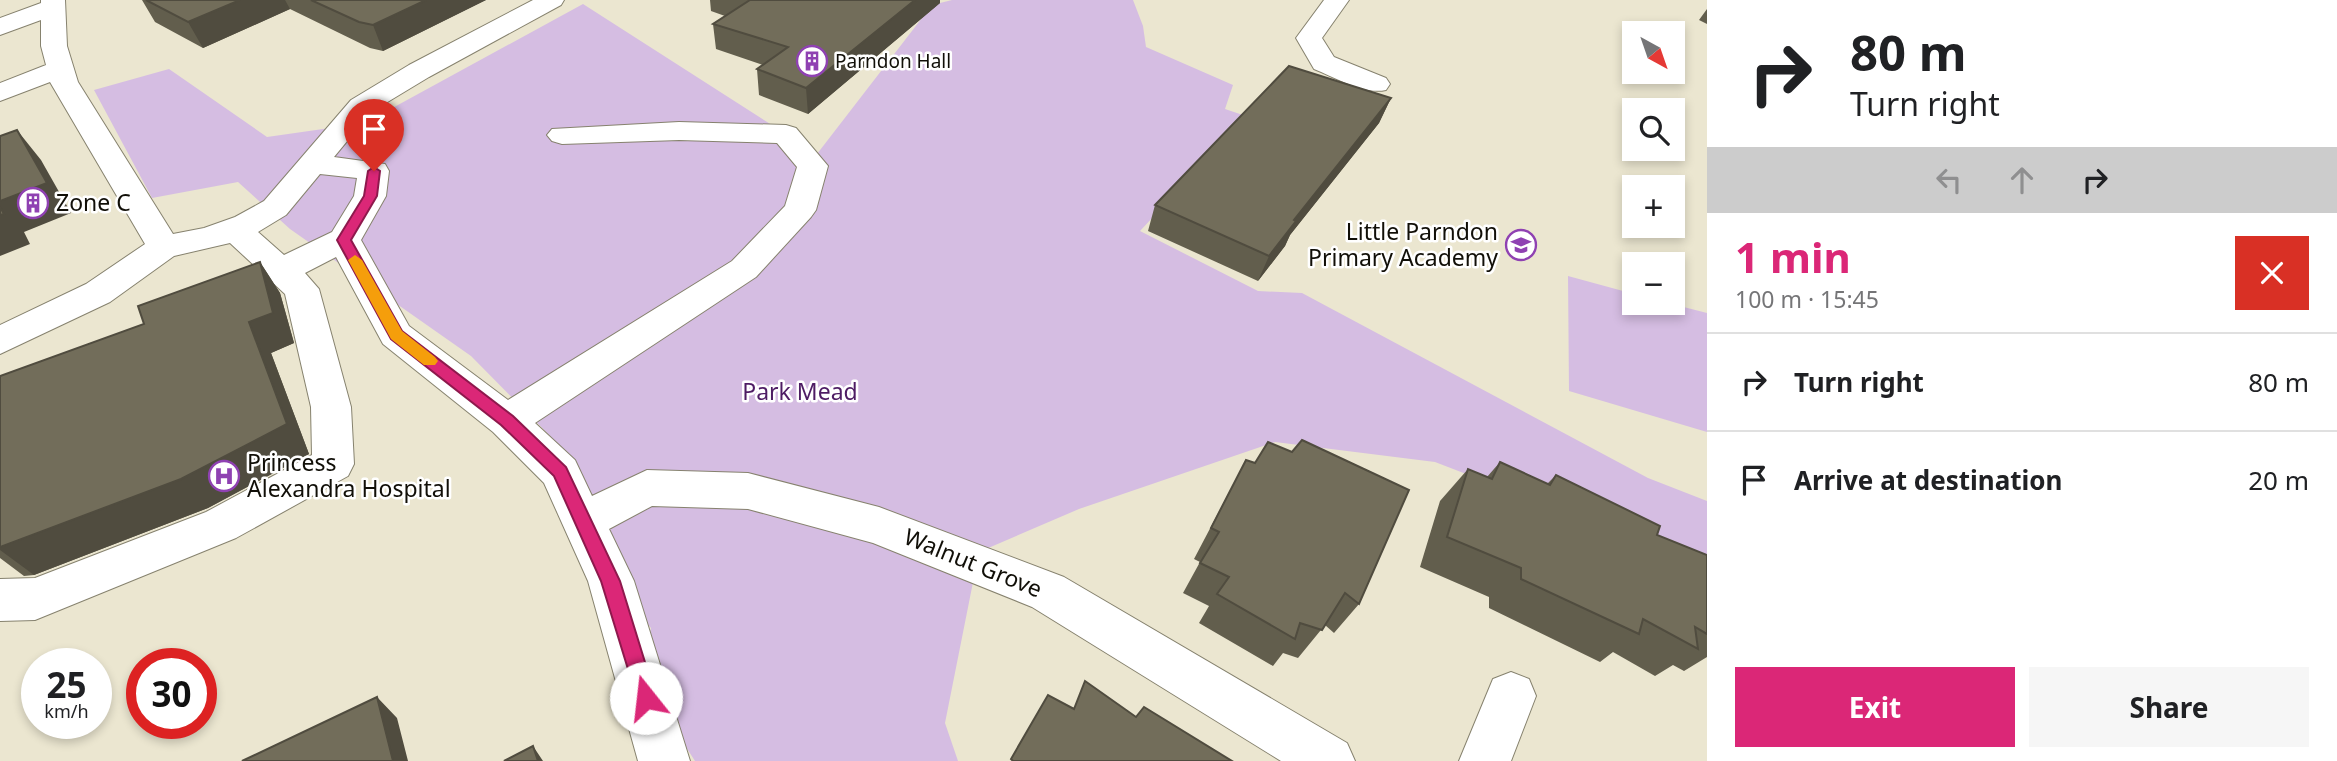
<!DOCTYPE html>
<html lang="en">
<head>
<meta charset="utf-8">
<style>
  :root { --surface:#fff; --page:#f6f6f6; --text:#202124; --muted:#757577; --line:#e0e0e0; --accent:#db2777 }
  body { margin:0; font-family:"Noto Sans",sans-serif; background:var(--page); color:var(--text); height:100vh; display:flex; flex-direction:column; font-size:26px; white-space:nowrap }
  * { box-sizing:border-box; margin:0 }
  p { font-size:23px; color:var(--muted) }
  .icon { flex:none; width:38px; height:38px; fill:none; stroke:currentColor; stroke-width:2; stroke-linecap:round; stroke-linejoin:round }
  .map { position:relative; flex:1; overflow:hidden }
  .side { display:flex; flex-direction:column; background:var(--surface); width:630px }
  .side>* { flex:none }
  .banner { background:#fff; color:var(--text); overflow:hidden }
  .needle { width:46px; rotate:140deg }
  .tools { position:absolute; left:1622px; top:21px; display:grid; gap:14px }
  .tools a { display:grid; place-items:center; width:63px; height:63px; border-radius:0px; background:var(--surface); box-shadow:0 4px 10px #0003; font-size:35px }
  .speed { position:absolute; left:21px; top:648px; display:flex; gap:14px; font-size:35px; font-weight:700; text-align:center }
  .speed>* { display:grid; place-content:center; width:91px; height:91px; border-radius:50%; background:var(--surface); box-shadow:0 4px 10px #0003; line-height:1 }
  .speed small { font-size:18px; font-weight:400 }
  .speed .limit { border:10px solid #d22; background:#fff; color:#111 }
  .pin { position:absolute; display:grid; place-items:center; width:60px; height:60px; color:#fff; margin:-72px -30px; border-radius:50% 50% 50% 0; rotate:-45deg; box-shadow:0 0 7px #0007 }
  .pin .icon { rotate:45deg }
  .me { position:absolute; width:77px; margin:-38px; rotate:344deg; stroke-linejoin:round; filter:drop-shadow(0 0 5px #0008) }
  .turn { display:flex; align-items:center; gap:24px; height:147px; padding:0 28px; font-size:32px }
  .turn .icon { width:91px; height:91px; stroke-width:2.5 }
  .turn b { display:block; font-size:49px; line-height:60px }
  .lanes { display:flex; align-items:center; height:66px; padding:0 28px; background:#0003; justify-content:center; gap:35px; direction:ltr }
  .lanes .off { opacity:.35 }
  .round { display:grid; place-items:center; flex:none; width:74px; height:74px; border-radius:0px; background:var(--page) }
  .overview { display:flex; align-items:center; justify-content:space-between; height:119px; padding:0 28px }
  h1 { font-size:42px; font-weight:700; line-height:52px; color:var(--accent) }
  .primary-button { display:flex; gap:14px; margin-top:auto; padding:14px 28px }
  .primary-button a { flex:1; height:80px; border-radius:0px; background:var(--accent); color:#fff; font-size:28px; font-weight:700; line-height:80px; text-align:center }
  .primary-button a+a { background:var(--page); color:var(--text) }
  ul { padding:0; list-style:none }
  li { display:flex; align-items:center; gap:21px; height:98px; padding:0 28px; border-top:2px solid var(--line) }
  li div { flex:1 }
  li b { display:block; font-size:26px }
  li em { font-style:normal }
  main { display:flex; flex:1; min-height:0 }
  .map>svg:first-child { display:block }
  .green { fill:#d5bde2 }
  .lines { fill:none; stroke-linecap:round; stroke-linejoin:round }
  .minor-casing { stroke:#86826e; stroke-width:2 }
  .minor { fill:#fff; fill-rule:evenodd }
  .wall { fill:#625e4d }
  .shaded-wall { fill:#504c3f }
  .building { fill:#726d5a; stroke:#504c3f; stroke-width:2 }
  .route { fill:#db2777; stroke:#8e194d; stroke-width:2 }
  .slow { fill:#f59e0b }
  .labels { text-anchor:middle; stroke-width:5; stroke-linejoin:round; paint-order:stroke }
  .far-poi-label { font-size:19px; fill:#110f08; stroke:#fff; text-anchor:start }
  .poi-label { font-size:23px; fill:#110f08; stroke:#fff; text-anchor:start }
  .park-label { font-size:23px; fill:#4e1c64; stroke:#fff }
  .street-label { font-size:23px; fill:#110f08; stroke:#fff }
</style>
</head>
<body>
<main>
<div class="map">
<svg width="1707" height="761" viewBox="0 0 1707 761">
  <rect width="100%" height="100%" fill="#ebe6d0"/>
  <path class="green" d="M 952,0 L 1133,0 L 1143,26 L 1146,47 L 1233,85 L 1225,109 L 1297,133 L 1214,152 L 1140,231 L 1258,291 L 1302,293 L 1648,478 L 1707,501 L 1707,578 L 1586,520 L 1435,462 L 1275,442 L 1079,509 L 979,552 L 945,723 L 958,761 L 695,761 L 640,676 L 651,628 L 611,581 L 569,455 L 471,356 L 290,229 L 238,182 L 152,198 L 94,90 L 169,69 L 267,137 L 365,123 L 583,4 L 817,154 L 932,5 Z
    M 1568,276 L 1634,294 L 1634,303 L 1668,303 L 1707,313 L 1707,432 L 1569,391 Z"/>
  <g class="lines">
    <g class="minor-casing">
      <path id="minor" d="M 41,0 L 65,0 L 67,46 L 78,82 L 173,234 L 204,228 L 235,217 L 264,201 L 351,100 L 409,65 L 533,0 L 564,0 L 561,5 L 429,77 L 371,112 L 334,157 L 385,164 L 389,171 L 386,196 L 361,240 L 409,326 L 508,400 L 732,261 L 785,206 L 797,167 L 777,143 L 679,140 L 562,144 L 552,141 L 547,135 L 552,129 L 679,122 L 786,125 L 796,128 L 828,166 L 816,210 L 811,217 L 756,277 L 535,423 L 575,460 L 592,496 L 647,470 L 748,473 L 879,507 L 1064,577 L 1347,743 L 1355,761 L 1281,761 L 1032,607 L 873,543 L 748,509 L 652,506 L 609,529 L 634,581 L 690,761 L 638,761 L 588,581 L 544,483 L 493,432 L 383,344 L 336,257 L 305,273 L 319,289 L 351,407 L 354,464 L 348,476 L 236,538 L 35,620 L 0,621 L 0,579 L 35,578 L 206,512 L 312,455 L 311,407 L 285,294 L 230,243 L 174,256 L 110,302 L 0,354 L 0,325 L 86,284 L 145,244 L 50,82 L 0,101 L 0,83 L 46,65 L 41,46 L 41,20 L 0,35 L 0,18 L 41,3 ZM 320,174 L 357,178 L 354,196 L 332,232 L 284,255 L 258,232 L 286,215 Z
        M 1324,0 L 1349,0 L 1322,38 L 1334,57 L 1386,78 L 1390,84 L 1386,90 C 1363,95 1335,77 1314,69 L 1296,38 Z
        M 1511,672 L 1529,679 L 1536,696 L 1511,761 L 1459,761 L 1493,679 Z"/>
    </g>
    <use href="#minor" class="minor"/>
  </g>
  <path class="wall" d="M 142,0 L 486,0 L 383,51 L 370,48 L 290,9 L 203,48 L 155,22 Z
    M 710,0 L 940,0 L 940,3 L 808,114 L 759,95 L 757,69 L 763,65 L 716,49 L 713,24 L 725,16 L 711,11 Z
    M 1707,9 L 1707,24 L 1699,20 Z
    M 1391,98 L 1379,123 L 1290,235 L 1285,246 L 1258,281 L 1148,231 L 1155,205 Z
    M 260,262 L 280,293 L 294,343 L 271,353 L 309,454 L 208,508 L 34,575 L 24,576 L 0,558 L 0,376 L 144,324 Z
    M 1246,460 L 1359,604 L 1334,633 L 1325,625 L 1298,658 L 1283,653 L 1273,666 L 1199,623 L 1209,606 L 1183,593 L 1200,562 L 1194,559 Z
    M 1500,462 L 1547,484 L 1556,475 L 1657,535 L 1707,555 L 1707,657 L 1684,671 L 1673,665 L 1655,676 L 1613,652 L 1600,662 L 1489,608 L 1489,597 L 1420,567 L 1440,501 L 1468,469 L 1487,477 Z"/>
  <path class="shaded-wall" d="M 240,0 L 285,0 L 290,9 L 203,48 L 188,22 Z
    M 426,0 L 486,0 L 383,51 L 373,25 Z
    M 915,0 L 940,0 L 940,3 L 808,114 L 806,88 Z
    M 1391,98 L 1379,123 L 1290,235 L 1285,246 L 1258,281 L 1269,256 L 1294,220 Z
    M 17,130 L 41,160 L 71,213 L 24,232 L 30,244 L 0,256 L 0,201 Z
    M 260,262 L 280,293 L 294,343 L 271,353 L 309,454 L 208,508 L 34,575 L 0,550 L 0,547 L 249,322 Z
    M 377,697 L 397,718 L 408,761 L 393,761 Z
    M 533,746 L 543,761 L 538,761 Z"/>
  <path class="building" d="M 146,0 L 240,0 L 188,22 Z
    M 311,0 L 426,0 L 373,25 L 359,22 Z
    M 750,0 L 915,0 L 806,88 L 757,69 L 788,47 L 713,24 Z
    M 1289,66 L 1391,98 L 1294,220 L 1296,221 L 1269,256 L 1155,205 Z
    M 17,130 L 47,183 L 0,201 L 0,136 Z
    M 0,207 L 4,214 L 0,215 Z
    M 260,262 L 273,313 L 249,322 L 287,424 L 181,479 L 0,547 L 0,376 L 144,324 L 138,306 Z
    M 1302,440 L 1409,490 L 1359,604 L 1345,593 L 1322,630 L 1300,623 L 1295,639 L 1217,594 L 1229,577 L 1200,563 L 1219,532 L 1211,528 L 1246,460 L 1255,463 L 1268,442 L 1292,452 Z
    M 1500,462 L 1550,485 L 1556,475 L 1660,526 L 1657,535 L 1707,555 L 1707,634 L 1695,627 L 1698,649 L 1643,619 L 1639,634 L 1521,579 L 1521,568 L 1447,537 L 1468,469 L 1492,479 Z
    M 1085,681 L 1136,717 L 1144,707 L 1232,761 L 1013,761 L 1011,759 L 1048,695 L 1074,709 Z
    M 377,697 L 393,761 L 242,761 Z
    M 533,746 L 538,761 L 504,761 Z"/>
  <path class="route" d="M 374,167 L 380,171 L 377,196 L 351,240 L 402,331 L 513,416 L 566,467 L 620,581 L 656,698 L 653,705 L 646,708 L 639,705 L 601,581 L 554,476 L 501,425 L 391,339 L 337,240 L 364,196 L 368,171 Z"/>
  <path class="slow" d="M 355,255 L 362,260 L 402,331 L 435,357 L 438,361 L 435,365 L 424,365 L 391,339 L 348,260 Z"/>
  <defs>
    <g id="building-ring" transform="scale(1.575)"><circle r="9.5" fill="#fff" stroke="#8f41b2" stroke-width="1.5"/><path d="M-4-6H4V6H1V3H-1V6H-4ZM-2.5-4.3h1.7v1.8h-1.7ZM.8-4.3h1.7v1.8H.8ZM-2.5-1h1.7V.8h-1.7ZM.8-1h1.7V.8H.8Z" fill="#8f41b2"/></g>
    <g id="school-ring" transform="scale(1.575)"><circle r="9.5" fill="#fff" stroke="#8f41b2" stroke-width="1.5"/><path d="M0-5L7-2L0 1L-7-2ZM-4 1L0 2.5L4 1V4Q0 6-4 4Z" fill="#8f41b2"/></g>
    <g id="hospital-ring" transform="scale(1.575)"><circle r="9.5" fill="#fff" stroke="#8f41b2" stroke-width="1.5"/><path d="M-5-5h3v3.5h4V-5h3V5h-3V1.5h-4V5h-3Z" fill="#8f41b2"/></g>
  </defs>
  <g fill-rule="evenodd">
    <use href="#building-ring" x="812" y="61"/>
    <use href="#building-ring" x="33" y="203"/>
    <use href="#school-ring" x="1521" y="245"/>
    <use href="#hospital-ring" x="224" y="476"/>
  </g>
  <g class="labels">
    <g class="far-poi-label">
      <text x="835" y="68">Parndon Hall</text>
    </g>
    <g class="poi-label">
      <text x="56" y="211">Zone C</text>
      <text x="1498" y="240" text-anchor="end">Little Parndon<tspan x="1498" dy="26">Primary Academy</tspan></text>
      <text x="247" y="471">Princess<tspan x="247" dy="26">Alexandra Hospital</tspan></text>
    </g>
    <g class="park-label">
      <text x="800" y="400">Park Mead</text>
    </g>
    <g class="street-label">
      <text transform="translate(973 563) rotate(22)" y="8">Walnut Grove</text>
    </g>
  </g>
</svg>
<div class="tools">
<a><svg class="needle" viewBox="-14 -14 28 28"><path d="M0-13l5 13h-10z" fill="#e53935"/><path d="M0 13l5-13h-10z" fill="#757577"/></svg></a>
<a><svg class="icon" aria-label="search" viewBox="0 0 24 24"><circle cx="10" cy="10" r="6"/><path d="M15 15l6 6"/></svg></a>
<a>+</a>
<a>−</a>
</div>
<div class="speed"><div>25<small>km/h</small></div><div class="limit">30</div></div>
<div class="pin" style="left:374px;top:171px;background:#d93025"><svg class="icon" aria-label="arrive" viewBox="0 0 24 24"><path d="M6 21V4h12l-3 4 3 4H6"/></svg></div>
<svg class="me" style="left:646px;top:698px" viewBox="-20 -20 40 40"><circle r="19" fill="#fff"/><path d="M0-13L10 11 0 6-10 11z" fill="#db2777"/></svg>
</div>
<section class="side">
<div class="banner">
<div class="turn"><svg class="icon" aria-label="right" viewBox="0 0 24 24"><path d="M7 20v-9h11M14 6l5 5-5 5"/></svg><div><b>80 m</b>Turn right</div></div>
<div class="lanes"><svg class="icon off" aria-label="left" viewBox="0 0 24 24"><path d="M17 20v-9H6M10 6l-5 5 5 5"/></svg><svg class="icon off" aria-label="ahead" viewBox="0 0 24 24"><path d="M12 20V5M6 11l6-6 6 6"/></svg><svg class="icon" aria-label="right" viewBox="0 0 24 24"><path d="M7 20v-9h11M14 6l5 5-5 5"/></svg></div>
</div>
<div class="overview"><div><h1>1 min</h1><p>100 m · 15:45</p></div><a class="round" style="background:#d93025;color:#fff"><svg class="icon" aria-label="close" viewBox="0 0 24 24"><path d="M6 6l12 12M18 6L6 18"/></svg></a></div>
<ul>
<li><svg class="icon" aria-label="right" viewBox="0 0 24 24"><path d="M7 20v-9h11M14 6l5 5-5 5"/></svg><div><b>Turn right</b></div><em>80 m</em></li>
<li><svg class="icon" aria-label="arrive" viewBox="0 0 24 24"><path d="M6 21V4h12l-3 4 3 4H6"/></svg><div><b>Arrive at destination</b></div><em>20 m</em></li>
</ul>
<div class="primary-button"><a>Exit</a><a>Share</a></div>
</section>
</main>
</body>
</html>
